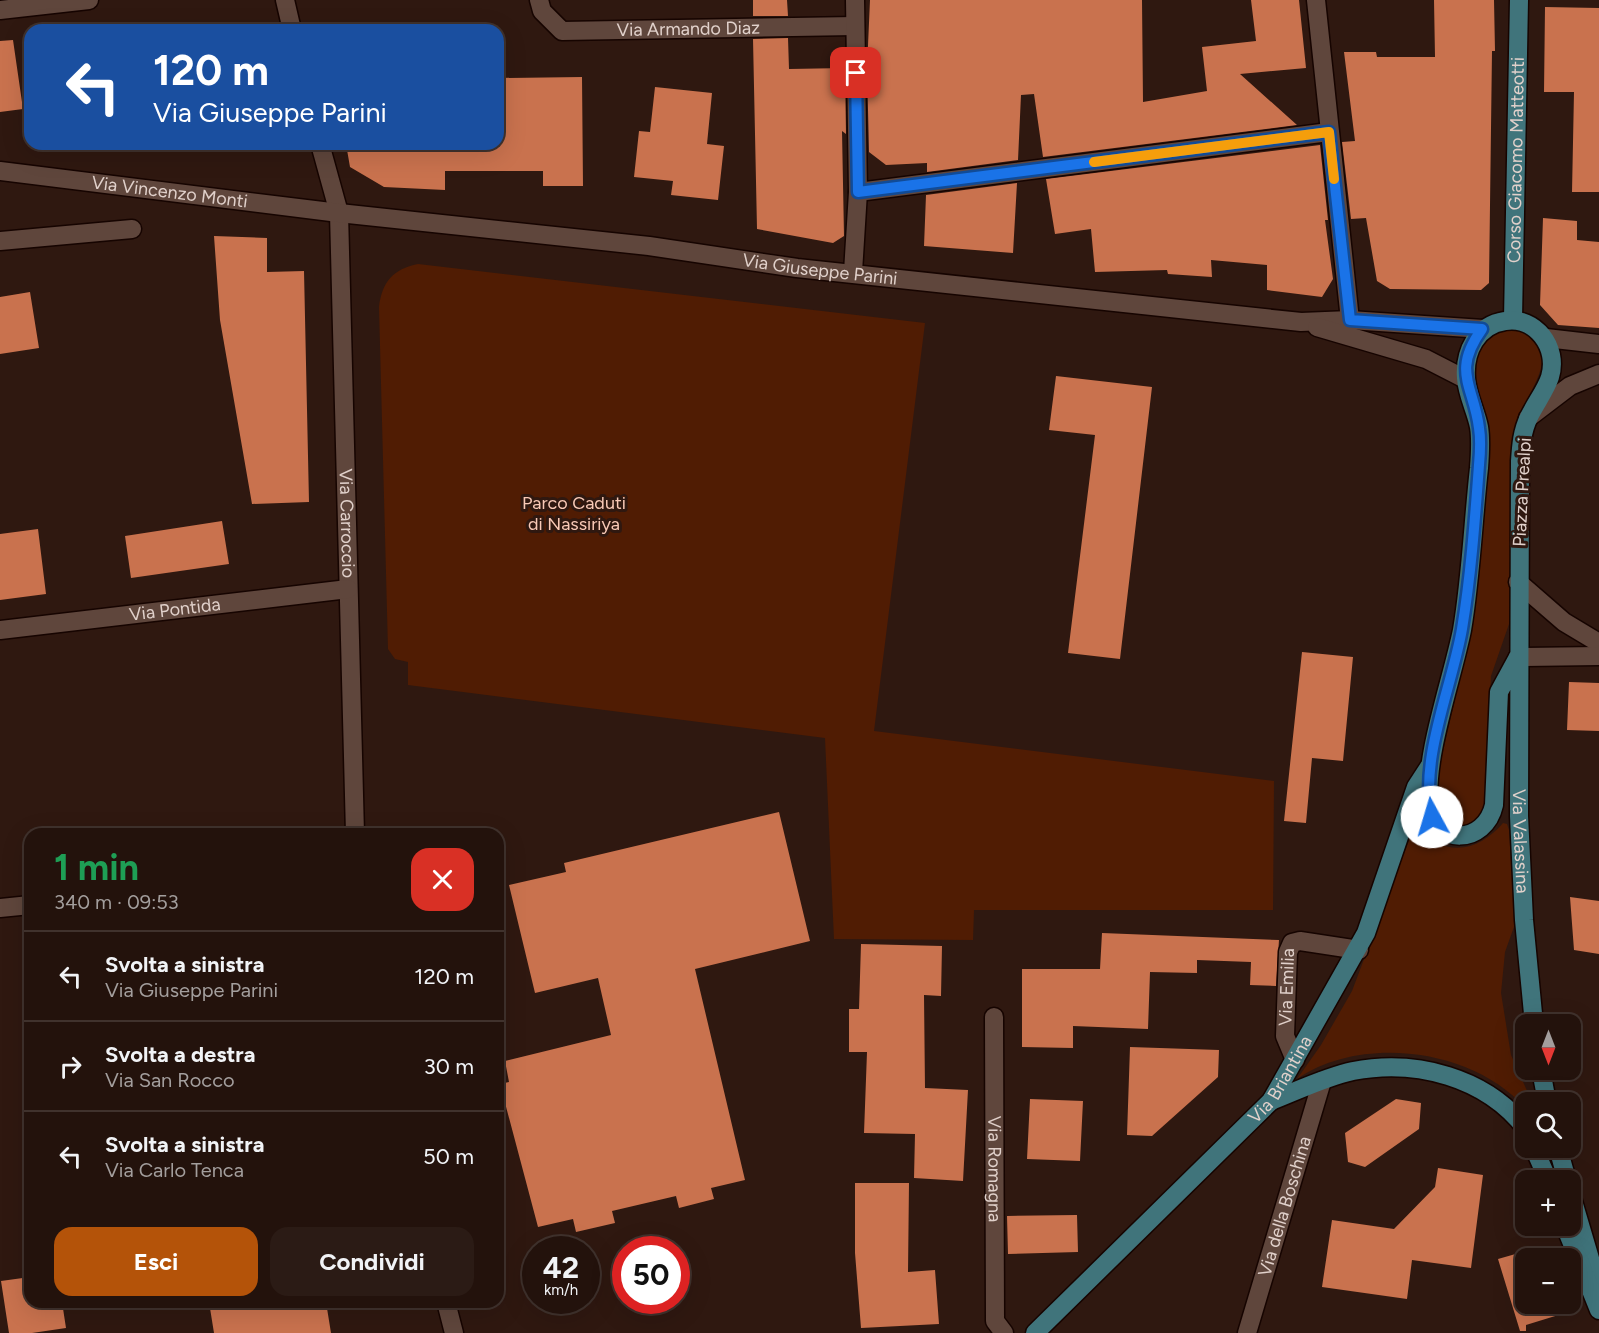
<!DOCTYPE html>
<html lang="it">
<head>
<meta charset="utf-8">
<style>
  :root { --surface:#23120c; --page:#2b1b15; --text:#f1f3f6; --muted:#a39e9d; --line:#40322d; --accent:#b45309 }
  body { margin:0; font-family:Figtree,sans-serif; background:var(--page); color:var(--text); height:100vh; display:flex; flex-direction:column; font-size:22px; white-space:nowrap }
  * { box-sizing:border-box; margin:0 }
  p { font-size:20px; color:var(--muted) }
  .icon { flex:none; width:33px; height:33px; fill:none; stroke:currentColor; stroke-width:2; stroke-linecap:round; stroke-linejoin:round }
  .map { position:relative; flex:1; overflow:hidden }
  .details { position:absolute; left:24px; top:828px; width:480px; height:480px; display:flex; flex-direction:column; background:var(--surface); border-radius:18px; box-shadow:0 6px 24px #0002,0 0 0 2px var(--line) }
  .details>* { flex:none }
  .top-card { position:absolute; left:24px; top:24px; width:480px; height:126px; border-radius:18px; box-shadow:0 6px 24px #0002,0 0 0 2px var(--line); background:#1a4fa0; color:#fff; overflow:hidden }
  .needle { width:39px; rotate:180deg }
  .tools { position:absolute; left:1515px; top:1014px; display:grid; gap:12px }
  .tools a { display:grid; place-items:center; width:66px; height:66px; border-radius:12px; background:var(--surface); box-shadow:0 6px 24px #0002,0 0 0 2px var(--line); font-size:30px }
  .speed { position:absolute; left:522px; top:1236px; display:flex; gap:12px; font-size:30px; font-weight:700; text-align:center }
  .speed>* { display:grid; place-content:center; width:78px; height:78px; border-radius:50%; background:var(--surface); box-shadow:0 6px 24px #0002,0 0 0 2px var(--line); line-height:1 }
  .speed small { font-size:15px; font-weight:400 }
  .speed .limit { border:9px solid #d22; background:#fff; color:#111 }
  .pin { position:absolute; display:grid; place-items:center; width:51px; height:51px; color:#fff; margin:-26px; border-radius:12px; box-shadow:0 3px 9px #0006 }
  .me { position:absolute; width:66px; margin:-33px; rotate:354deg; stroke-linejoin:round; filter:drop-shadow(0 0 4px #0008) }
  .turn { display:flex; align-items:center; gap:21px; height:126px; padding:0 30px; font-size:27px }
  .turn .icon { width:78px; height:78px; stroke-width:2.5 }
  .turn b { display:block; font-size:42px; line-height:51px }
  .round { display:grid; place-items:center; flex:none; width:63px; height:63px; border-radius:18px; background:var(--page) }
  .head { display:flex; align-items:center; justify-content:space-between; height:102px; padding:0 30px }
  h1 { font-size:36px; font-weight:700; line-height:45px; color:#1e9e55 }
  .cta { display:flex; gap:12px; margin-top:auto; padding:12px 30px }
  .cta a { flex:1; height:69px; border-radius:18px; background:var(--accent); color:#fff; font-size:24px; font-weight:700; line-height:69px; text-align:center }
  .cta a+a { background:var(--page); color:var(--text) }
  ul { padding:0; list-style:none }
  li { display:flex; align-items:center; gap:18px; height:90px; padding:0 30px; border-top:2px solid var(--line) }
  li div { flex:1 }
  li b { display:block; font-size:22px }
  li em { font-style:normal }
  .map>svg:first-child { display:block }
  .green { fill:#501c03 }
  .building { fill:#c9724e }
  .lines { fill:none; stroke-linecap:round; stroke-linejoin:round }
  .minor-casing { stroke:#160400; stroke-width:21 }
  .major-casing { stroke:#160400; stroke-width:21 }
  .minor { stroke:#5f463c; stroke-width:18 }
  .major { stroke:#40747b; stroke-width:18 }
  .route-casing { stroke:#114b97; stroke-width:15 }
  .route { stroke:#1a73e8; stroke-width:10 }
  .slow { stroke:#f59e0b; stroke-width:10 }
  .labels { text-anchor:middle; stroke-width:6; stroke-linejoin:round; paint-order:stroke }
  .street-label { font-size:18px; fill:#e1d1cb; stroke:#2f1810 }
  .park-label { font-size:18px; fill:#f9c9b6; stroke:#2f1810 }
</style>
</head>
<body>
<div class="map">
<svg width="1599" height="1333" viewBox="0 0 1599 1333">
  <rect width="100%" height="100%" fill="#2f1810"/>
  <path class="green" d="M 418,264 L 925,323 L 874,731 L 1274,781 L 1273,910 L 974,910 L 973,940 L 834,939 L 825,738 L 408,685 L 408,662 L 395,659 L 388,649 L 379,307 C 382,282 393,269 418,264 Z
    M 1513,328 C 1566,346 1534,381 1520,415 C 1517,422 1515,430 1513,438 L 1509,624 L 1491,676 L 1486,804 C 1482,821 1469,828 1452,826 L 1440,813 L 1437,787 L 1440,764 L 1471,630 L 1484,413 L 1474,378 L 1475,360 L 1480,348 L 1488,339 L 1500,330 Z
    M 1503,823 L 1507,824 L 1509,830 L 1515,924 L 1505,952 L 1501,993 L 1511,1055 L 1532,1102 L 1526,1102 L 1525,1108 C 1474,1049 1362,1034 1297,1079 L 1321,1045 L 1352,991 L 1413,830 L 1418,826 C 1424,831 1429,838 1436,842 C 1461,856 1486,843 1503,823 Z"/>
  <path class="building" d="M 753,0 L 787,0 L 788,16 L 753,16 Z
    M 870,0 L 1142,0 L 1143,102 L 1207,91 L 1202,47 L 1256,41 L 1251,0 L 1299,0 L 1306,68 L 1240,74 L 1297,125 L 1043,157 L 1034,94 L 1021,95 L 1018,160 L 927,172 L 927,163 L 886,165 L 869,152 L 867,68 Z
    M 1434,0 L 1494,0 L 1495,51 L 1492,51 L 1489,283 L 1481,290 L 1390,289 L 1377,281 L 1366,218 L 1351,219 L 1342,142 L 1355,141 L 1344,52 L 1376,52 L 1377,57 L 1435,57 Z
    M 1545,7 L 1599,8 L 1599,192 L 1572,192 L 1574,92 L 1544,92 Z
    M 788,38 L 789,69 L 845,68 L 846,134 L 842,131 L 844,236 L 833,243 L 757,229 L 753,39 Z
    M 13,40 L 23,109 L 0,112 L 0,41 Z
    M 582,77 L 583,186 L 543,186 L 543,171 L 445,171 L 445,190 L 384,187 L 350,167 L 346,144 L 498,144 L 498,78 Z
    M 655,87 L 712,93 L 707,144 L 724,146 L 718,200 L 671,195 L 673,181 L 634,177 L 639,131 L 650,132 Z
    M 1320,145 L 1328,220 L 1325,220 L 1333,279 L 1322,297 L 1267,290 L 1267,265 L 1211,260 L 1212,277 L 1168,274 L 1167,270 L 1095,272 L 1091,229 L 1055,234 L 1046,179 Z
    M 1017,183 L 1013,253 L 924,246 L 926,195 Z
    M 1543,218 L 1577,221 L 1577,240 L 1599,242 L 1599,328 L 1558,325 L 1540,305 Z
    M 214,236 L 267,238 L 267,272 L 304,271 L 309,502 L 252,504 L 220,320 Z
    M 30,292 L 39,348 L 0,354 L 0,297 Z
    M 1056,376 L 1152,387 L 1120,659 L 1068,653 L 1095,435 L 1049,430 Z
    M 222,521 L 229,564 L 131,578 L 125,536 Z
    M 38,529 L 46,594 L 0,600 L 0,534 Z
    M 1302,652 L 1353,657 L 1343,761 L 1312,758 L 1306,823 L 1284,821 Z
    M 1569,682 L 1599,683 L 1599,731 L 1567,730 Z
    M 779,812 L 810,941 L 695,969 L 745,1180 L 711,1188 L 714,1199 L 679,1208 L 676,1196 L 612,1211 L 615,1223 L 576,1232 L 573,1219 L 538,1227 L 500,1084 L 509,1082 L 505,1061 L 611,1035 L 598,978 L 535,993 L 509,885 L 566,872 L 564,863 Z
    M 1570,897 L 1599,901 L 1599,954 L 1574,950 Z
    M 1102,933 L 1279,940 L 1276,986 L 1250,985 L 1251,962 L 1197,960 L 1197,973 L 1150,972 L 1148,1029 L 1073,1026 L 1073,1048 L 1022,1047 L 1022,969 L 1100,969 Z
    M 861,944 L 942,946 L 941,996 L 924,995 L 925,1088 L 968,1090 L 963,1181 L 914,1178 L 915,1134 L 864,1133 L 867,1052 L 849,1052 L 849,1009 L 859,1009 Z
    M 1130,1047 L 1219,1050 L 1218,1077 L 1152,1136 L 1127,1135 Z
    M 1030,1099 L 1083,1101 L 1080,1161 L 1027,1159 Z
    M 1396,1099 L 1421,1103 L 1419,1129 L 1365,1167 L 1348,1162 L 1345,1133 Z
    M 1438,1168 L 1483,1175 L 1471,1268 L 1412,1260 L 1407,1299 L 1322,1287 L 1332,1220 L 1394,1229 L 1435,1187 Z
    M 855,1183 L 909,1183 L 908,1272 L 935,1270 L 939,1324 L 861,1328 L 855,1253 Z
    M 1077,1215 L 1078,1252 L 1008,1254 L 1007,1216 Z
    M 1526,1251 L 1526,1304 L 1577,1304 L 1578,1309 L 1526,1325 L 1526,1331 L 1520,1331 L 1498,1259 Z
    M 30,1277 L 30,1302 L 62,1302 L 66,1328 L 32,1333 L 9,1333 L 1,1281 Z
    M 209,1302 L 326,1302 L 331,1333 L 214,1333 Z"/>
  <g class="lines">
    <g class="minor-casing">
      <g id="minor">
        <path d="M 285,0 L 292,30"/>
        <path id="s1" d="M 539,0 L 542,11 L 562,31 L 855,26"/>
        <path d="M 1316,0 L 1350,320"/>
        <path d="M 0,10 L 89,0"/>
        <path id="s2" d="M 320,144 L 339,213 L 355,834"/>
        <path id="s3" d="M 0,171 L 339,213 L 649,246 L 797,268 L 1301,322 L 1350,320 L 1483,329"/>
        <path d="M 858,192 L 1329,132"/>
        <path d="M 0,241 L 132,229"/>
        <path d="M 853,272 L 858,192 L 855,0"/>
        <path d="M 1317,327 L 1426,359 L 1465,379"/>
        <path d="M 1546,338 L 1599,344"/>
        <path d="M 1528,418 L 1570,386 L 1599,374"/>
        <path d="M 1518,582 L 1564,622 L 1599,643"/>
        <path id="s4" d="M 0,630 L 348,589"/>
        <path d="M 1518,657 L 1599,656"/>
        <path d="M 0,908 L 30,905"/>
        <path id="s5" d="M 994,1017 L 995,1321 L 1004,1333"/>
        <path id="s6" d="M 1295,1060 L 1285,1036 L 1288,952 L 1292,943 L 1300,941 L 1359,950"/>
        <path d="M 446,1302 L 454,1333"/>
        <path id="s7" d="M 1247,1333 L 1322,1081"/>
      </g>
    </g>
    <g class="major-casing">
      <g id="major">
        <path id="s8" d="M 1513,319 L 1519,0"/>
        <path id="s9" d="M 1518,657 L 1499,692 L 1494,805 C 1485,845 1434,847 1429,804 C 1424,756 1452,680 1462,630 C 1471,577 1473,521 1479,468 C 1480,455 1481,439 1479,427 C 1476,411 1467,395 1466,378 C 1464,352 1477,325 1505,321 C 1535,316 1559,347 1550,377 C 1546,390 1535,404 1529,417 C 1522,431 1521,446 1520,461 L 1519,816 L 1524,920 L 1534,1024"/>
        <path d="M 1541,1070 L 1547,1102"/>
        <path d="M 1271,1101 C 1297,1091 1325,1077 1353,1071 C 1416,1059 1486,1077 1526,1129"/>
        <path d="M 1534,1148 L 1548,1180"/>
        <path d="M 1558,1148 L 1567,1180"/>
        <path d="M 1570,1191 L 1599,1289"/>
        <path d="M 1565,1226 L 1599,1310"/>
        <path id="s10" d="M 1035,1333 L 1271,1101 L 1366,933 L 1416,787 L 1429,767"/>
      </g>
    </g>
    <use href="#minor" class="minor"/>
    <use href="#major" class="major"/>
  </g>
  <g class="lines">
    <g class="route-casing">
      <path id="route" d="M 856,73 L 858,192 L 1329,132 L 1350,320 L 1482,329 C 1451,372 1474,386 1479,428 C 1481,440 1480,454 1479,465 C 1475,519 1471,575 1462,629 C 1452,687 1419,759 1432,817"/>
    </g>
    <use href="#route" class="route"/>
    <path class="slow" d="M 1094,162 L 1329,132 L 1334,179"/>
  </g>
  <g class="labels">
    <g class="street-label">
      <text dy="6" stroke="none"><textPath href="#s1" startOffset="166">Via Armando Diaz</textPath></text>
      <text dy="6" stroke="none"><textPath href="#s8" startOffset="159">Corso Giacomo Matteotti</textPath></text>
      <text dy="6" stroke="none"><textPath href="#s3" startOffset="171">Via Vincenzo Monti</textPath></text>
      <text dy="6" stroke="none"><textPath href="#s3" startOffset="826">Via Giuseppe Parini</textPath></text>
      <text transform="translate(1522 492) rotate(-87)" y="6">Piazza Prealpi</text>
      <text dy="6" stroke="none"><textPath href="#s2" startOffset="382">Via Carroccio</textPath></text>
      <text dy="6" stroke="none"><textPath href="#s4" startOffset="176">Via Pontida</textPath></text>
      <text dy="6" stroke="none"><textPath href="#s9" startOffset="1316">Via Valassina</textPath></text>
      <text dy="6" stroke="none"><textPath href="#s6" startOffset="75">Via Emilia</textPath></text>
      <text dy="6" stroke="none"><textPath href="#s10" startOffset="354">Via Briantina</textPath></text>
      <text dy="6" stroke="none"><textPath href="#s5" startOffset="152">Via Romagna</textPath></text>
      <text dy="6" stroke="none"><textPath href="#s7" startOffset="132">Via della Boschina</textPath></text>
    </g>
    <g class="park-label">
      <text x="574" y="509">Parco Caduti<tspan x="574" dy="21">di Nassiriya</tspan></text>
    </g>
  </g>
</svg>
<div class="tools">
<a><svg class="needle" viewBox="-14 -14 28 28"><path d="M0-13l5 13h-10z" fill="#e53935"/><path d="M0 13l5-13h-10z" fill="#a39e9d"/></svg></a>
<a><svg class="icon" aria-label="search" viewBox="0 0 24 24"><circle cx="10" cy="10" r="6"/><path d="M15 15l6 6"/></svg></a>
<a>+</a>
<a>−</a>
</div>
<div class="speed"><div>42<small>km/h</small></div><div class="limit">50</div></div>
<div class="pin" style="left:856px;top:73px;background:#d93025"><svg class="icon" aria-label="arrive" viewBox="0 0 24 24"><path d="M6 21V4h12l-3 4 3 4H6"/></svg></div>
<svg class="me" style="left:1432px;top:817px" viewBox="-20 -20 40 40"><circle r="19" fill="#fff"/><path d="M0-13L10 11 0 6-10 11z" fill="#1a73e8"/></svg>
<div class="top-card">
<div class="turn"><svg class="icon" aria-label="left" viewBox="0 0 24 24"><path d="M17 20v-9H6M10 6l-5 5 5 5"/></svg><div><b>120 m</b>Via Giuseppe Parini</div></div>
</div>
<section class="details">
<div class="head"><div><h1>1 min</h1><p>340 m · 09:53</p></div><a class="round" style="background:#d93025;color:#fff"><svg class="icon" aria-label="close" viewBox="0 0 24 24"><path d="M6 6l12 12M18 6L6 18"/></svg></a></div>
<ul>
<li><svg class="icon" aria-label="left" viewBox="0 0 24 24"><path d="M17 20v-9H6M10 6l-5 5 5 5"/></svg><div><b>Svolta a sinistra</b><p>Via Giuseppe Parini</p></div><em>120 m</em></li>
<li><svg class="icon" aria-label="right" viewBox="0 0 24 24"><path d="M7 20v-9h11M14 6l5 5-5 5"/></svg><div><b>Svolta a destra</b><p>Via San Rocco</p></div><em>30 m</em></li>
<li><svg class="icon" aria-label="left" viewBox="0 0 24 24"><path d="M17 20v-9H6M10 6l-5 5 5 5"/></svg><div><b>Svolta a sinistra</b><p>Via Carlo Tenca</p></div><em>50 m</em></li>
</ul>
<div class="cta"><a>Esci</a><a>Condividi</a></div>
</section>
</div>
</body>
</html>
